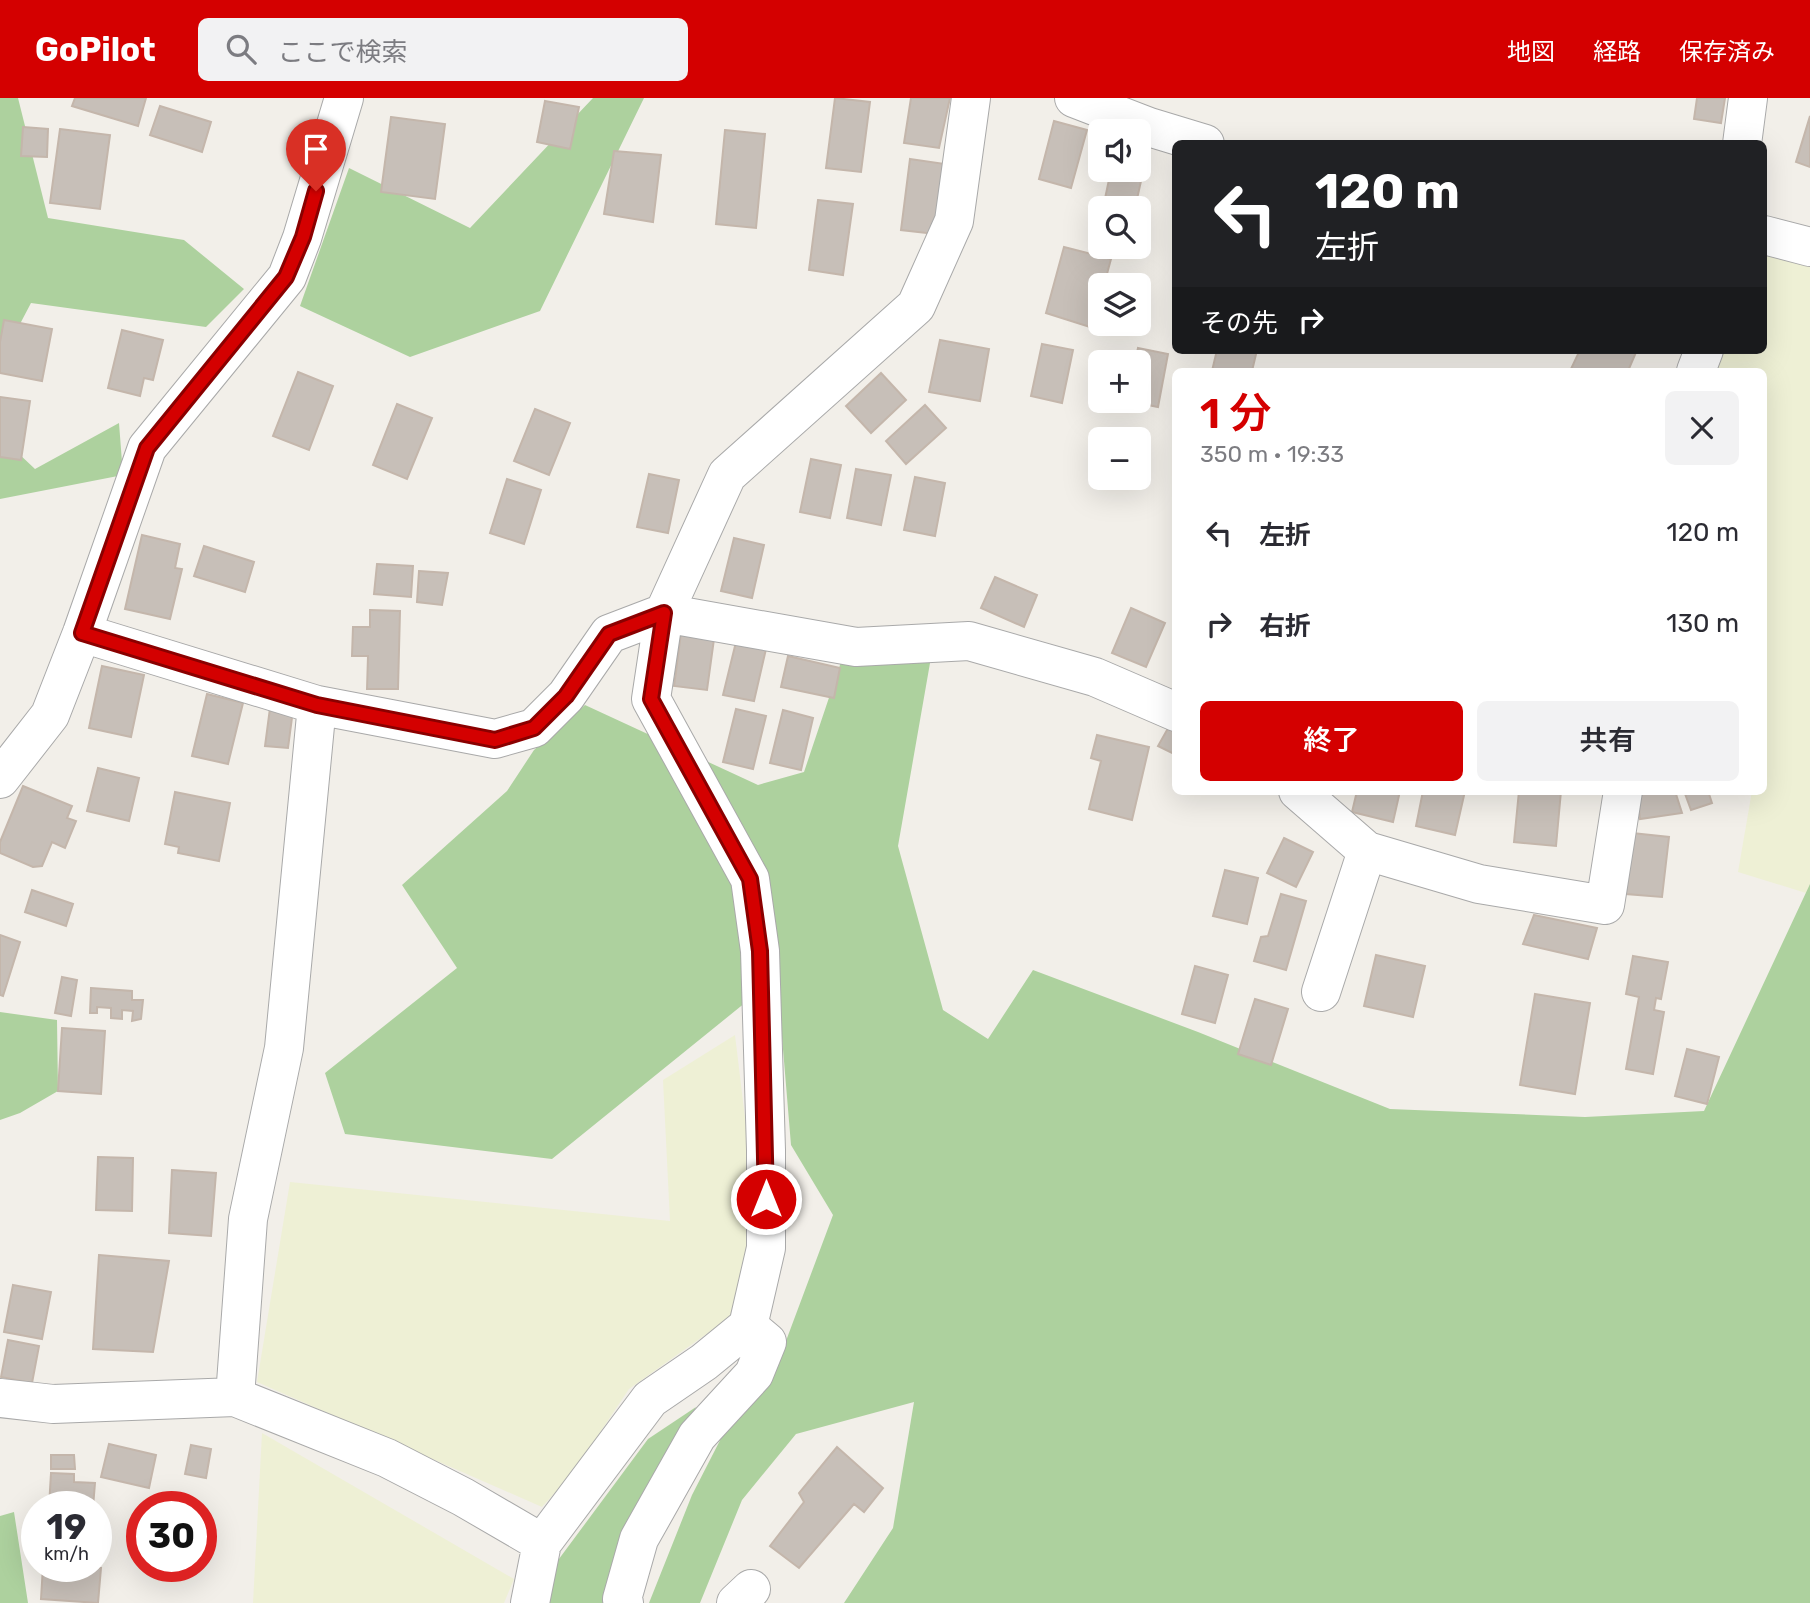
<!DOCTYPE html>
<html lang="ja">
<head>
<meta charset="utf-8">
<style>
  :root { --surface:#fff; --page:#f2f2f3; --text:#2b2b33; --muted:#7c7c81; --accent:#d40000 }
  body { margin:0; font-family:Rubik,"Noto Sans JP",sans-serif; background:var(--page); color:var(--text); height:100vh; display:flex; flex-direction:column; font-size:26px; white-space:nowrap }
  * { box-sizing:border-box; margin:0 }
  p { font-size:23px; color:var(--muted) }
  .icon { flex:none; width:38px; height:38px; fill:none; stroke:currentColor; stroke-width:2; stroke-linecap:round; stroke-linejoin:round }
  .map { position:relative; flex:1; overflow:hidden }
  .panel { position:absolute; left:1172px; top:270px; width:595px; height:427px; display:flex; flex-direction:column; background:var(--surface); border-radius:10px; box-shadow:0 7px 28px #0002 }
  .panel>* { flex:none }
  .hud { position:absolute; left:1172px; top:42px; width:595px; height:214px; border-radius:10px; box-shadow:0 7px 28px #0002; background:#202124; color:#fff; overflow:hidden }
  .controls { position:absolute; left:1088px; top:21px; display:grid; gap:14px }
  .controls a { display:grid; place-items:center; width:63px; height:63px; border-radius:10px; background:var(--surface); box-shadow:0 7px 28px #0002; font-size:35px }
  .speed { position:absolute; left:21px; top:1393px; display:flex; gap:14px; font-size:35px; font-weight:700; text-align:center }
  .speed>* { display:grid; place-content:center; width:91px; height:91px; border-radius:50%; background:var(--surface); box-shadow:0 7px 28px #0002; line-height:1 }
  .speed small { font-size:18px; font-weight:400 }
  .speed .limit { border:10px solid #d22; background:#fff; color:#111 }
  .pin { position:absolute; display:grid; place-items:center; width:60px; height:60px; color:#fff; margin:-72px -30px; border-radius:50% 50% 50% 0; rotate:-45deg; box-shadow:0 0 7px #0007 }
  .pin .icon { rotate:45deg }
  .me { position:absolute; width:77px; margin:-38px; rotate:0deg; stroke-linejoin:round; filter:drop-shadow(0 0 5px #0008) }
  .turn { display:flex; align-items:center; gap:24px; height:147px; padding:0 28px; font-size:32px }
  .turn .icon { width:91px; height:91px; stroke-width:2.5 }
  .turn b { display:block; font-size:49px; line-height:60px }
  .then { display:flex; align-items:center; height:66px; padding:0 28px; background:#0003; gap:14px; font-size:26px }
  .round { display:grid; place-items:center; flex:none; width:74px; height:74px; border-radius:10px; background:var(--page) }
  .head { display:flex; align-items:center; justify-content:space-between; height:119px; padding:0 28px }
  h1 { font-size:42px; font-weight:600; line-height:52px; color:var(--accent) }
  .primary-button { display:flex; gap:14px; margin-top:auto; padding:14px 28px }
  .primary-button a { flex:1; height:80px; border-radius:10px; background:var(--accent); color:#fff; font-size:28px; font-weight:600; line-height:80px; text-align:center }
  .primary-button a+a { background:var(--page); color:var(--text) }
  ul { padding:0; list-style:none }
  li { display:flex; align-items:center; gap:21px; height:91px; padding:0 28px }
  li div { flex:1 }
  li b { display:block; font-size:26px }
  li em { font-style:normal }
  header { display:flex; align-items:center; gap:42px; box-sizing:border-box; height:98px; padding:0 35px; background:var(--accent); color:#fff }
  header strong { font-size:33px }
  nav { display:flex; gap:38px; margin-inline-start:auto; font-size:24px }
  .search { width:490px; height:63px; background:var(--page); display:flex; align-items:center; gap:18px; box-sizing:border-box; padding:0 24px; border-radius:10px; color:var(--muted); font-size:26px }
  .map>svg:first-child { display:block }
  .farmland { fill:#eef0d5 }
  .forest { fill:#add19e }
  .building { fill:#c7bfb8; stroke:#c4b6ab; stroke-width:2 }
  .lines { fill:none; stroke-linecap:round; stroke-linejoin:round }
  .minor-casing { stroke:#a9a9a9; stroke-width:40 }
  .minor { stroke:#fff; stroke-width:38 }
  .route-casing { stroke:#8a0000; stroke-width:18 }
  .route { stroke:#d40000; stroke-width:12 }
</style>
</head>
<body>
<header>
<strong>GoPilot</strong>
<div class="search"><svg class="icon" aria-label="search" viewBox="0 0 24 24"><circle cx="10" cy="10" r="6"/><path d="M15 15l6 6"/></svg>ここで検索</div>
<nav><a>地図</a><a>経路</a><a>保存済み</a></nav>
</header>
<div class="map">
<svg width="1810" height="1505" viewBox="0 0 1810 1505">
  <rect width="100%" height="100%" fill="#f2efe9"/>
  <path class="farmland" d="M 1764,137 L 1810,149 L 1810,787 L 1806,795 L 1738,774 L 1752,693 L 1764,693 L 1764,273 L 1696,273 L 1704,252 L 1764,252 Z
    M 735,937 L 757,1119 L 736,1215 L 629,1291 L 573,1375 L 542,1409 L 257,1284 L 290,1084 L 670,1123 L 663,982 Z
    M 262,1335 L 514,1481 L 504,1505 L 253,1505 Z"/>
  <path class="forest" d="M 0,0 L 18,0 L 48,120 L 184,142 L 244,191 L 206,229 L 31,205 L 0,264 Z
    M 593,0 L 644,0 L 540,213 L 410,259 L 300,208 L 349,70 L 470,130 Z
    M 119,325 L 123,377 L 0,401 L 0,338 L 35,371 Z
    M 933,548 L 898,748 L 943,912 L 988,941 L 1033,872 L 1198,934 L 1390,1011 L 1585,1019 L 1704,1013 L 1810,786 L 1810,1505 L 844,1505 L 893,1430 L 914,1304 L 796,1336 L 742,1402 L 700,1505 L 649,1505 L 692,1397 L 754,1276 L 777,1267 L 833,1117 L 791,1047 L 777,879 L 552,1061 L 345,1036 L 325,975 L 457,870 L 402,787 L 507,693 L 534,652 L 585,607 L 758,687 L 804,674 L 843,558 Z
    M 0,914 L 57,922 L 58,993 L 20,1015 L 0,1022 Z
    M 696,1309 L 637,1434 L 615,1505 L 543,1505 L 553,1469 L 648,1341 Z
    M 14,1414 L 28,1505 L 0,1505 L 0,1418 Z"/>
  <path class="building" d="M 75,0 L 146,0 L 138,28 L 72,8 Z
    M 835,0 L 870,4 L 861,74 L 826,70 Z
    M 911,0 L 950,0 L 939,50 L 904,45 Z
    M 1697,0 L 1725,0 L 1721,25 L 1694,21 Z
    M 545,3 L 579,9 L 570,51 L 537,44 Z
    M 160,8 L 211,24 L 202,54 L 150,37 Z
    M 1810,18 L 1810,69 L 1796,64 Z
    M 391,19 L 445,26 L 435,101 L 381,94 Z
    M 1054,23 L 1087,32 L 1071,90 L 1039,81 Z
    M 23,29 L 48,31 L 47,59 L 21,58 Z
    M 60,31 L 110,37 L 100,111 L 50,105 Z
    M 725,32 L 765,36 L 756,130 L 716,126 Z
    M 614,53 L 661,57 L 653,124 L 604,116 Z
    M 910,61 L 945,66 L 935,136 L 901,132 Z
    M 1110,77 L 1141,83 L 1135,110 L 1103,110 Z
    M 818,102 L 853,106 L 843,177 L 809,172 Z
    M 1064,149 L 1111,161 L 1104,187 L 1101,187 L 1101,199 L 1093,230 L 1046,215 Z
    M 4,222 L 52,231 L 42,283 L 0,275 L 0,244 Z
    M 122,232 L 163,242 L 153,282 L 144,280 L 140,298 L 108,290 Z
    M 940,242 L 989,251 L 980,303 L 929,294 Z
    M 1042,246 L 1073,252 L 1062,305 L 1031,298 Z
    M 1138,250 L 1168,256 L 1158,309 L 1128,303 L 1139,303 L 1139,264 L 1135,264 Z
    M 1217,252 L 1257,252 L 1252,273 L 1212,273 Z
    M 1580,252 L 1637,252 L 1628,273 L 1570,273 Z
    M 298,274 L 333,288 L 309,352 L 273,338 Z
    M 881,275 L 906,302 L 871,335 L 846,308 Z
    M 0,299 L 30,303 L 21,362 L 0,359 Z
    M 397,306 L 432,320 L 407,381 L 373,367 Z
    M 925,307 L 946,330 L 906,366 L 886,343 Z
    M 535,311 L 570,325 L 549,377 L 514,363 Z
    M 811,361 L 841,367 L 830,420 L 800,414 Z
    M 856,371 L 891,377 L 881,427 L 847,420 Z
    M 649,376 L 679,382 L 668,435 L 637,429 Z
    M 915,379 L 945,385 L 935,438 L 904,432 Z
    M 507,381 L 541,392 L 524,446 L 490,435 Z
    M 142,437 L 180,446 L 175,470 L 182,471 L 170,521 L 125,511 Z
    M 734,440 L 764,447 L 752,500 L 721,493 Z
    M 204,448 L 254,464 L 245,494 L 194,478 Z
    M 377,466 L 413,468 L 411,499 L 374,496 Z
    M 419,473 L 448,475 L 442,507 L 417,504 Z
    M 995,479 L 1037,497 L 1024,529 L 981,510 Z
    M 1131,510 L 1165,525 L 1146,569 L 1112,555 Z
    M 370,512 L 400,513 L 398,591 L 367,591 L 368,558 L 352,558 L 353,529 L 370,529 Z
    M 681,535 L 714,541 L 707,592 L 674,588 Z
    M 736,544 L 766,551 L 754,603 L 723,597 Z
    M 788,558 L 840,570 L 834,600 L 781,589 Z
    M 102,568 L 144,577 L 131,639 L 89,630 Z
    M 207,596 L 243,605 L 228,666 L 192,658 Z
    M 270,610 L 293,612 L 288,650 L 265,648 Z
    M 736,611 L 766,618 L 753,671 L 723,664 Z
    M 783,612 L 813,620 L 801,672 L 770,665 Z
    M 1171,625 L 1176,627 L 1176,657 L 1158,648 Z
    M 1097,637 L 1149,649 L 1132,722 L 1089,711 L 1101,663 L 1091,660 Z
    M 98,670 L 139,680 L 129,723 L 87,713 Z
    M 23,688 L 72,708 L 67,720 L 76,723 L 65,750 L 52,744 L 42,768 L 33,769 L 0,755 L 0,744 Z
    M 1357,693 L 1400,693 L 1393,724 L 1352,714 Z
    M 1423,693 L 1465,693 L 1455,737 L 1416,728 Z
    M 1519,693 L 1561,693 L 1556,748 L 1514,744 Z
    M 1637,693 L 1675,693 L 1682,715 L 1640,721 Z
    M 1684,693 L 1708,693 L 1712,705 L 1691,712 Z
    M 175,694 L 230,705 L 219,763 L 178,755 L 179,749 L 165,746 Z
    M 1632,735 L 1669,739 L 1662,799 L 1626,796 Z
    M 1284,740 L 1313,754 L 1296,789 L 1267,775 Z
    M 1225,772 L 1258,780 L 1247,826 L 1213,818 Z
    M 32,792 L 73,806 L 66,828 L 25,814 Z
    M 1281,796 L 1306,803 L 1286,872 L 1254,863 L 1261,839 L 1268,838 Z
    M 1534,817 L 1597,830 L 1588,861 L 1523,846 Z
    M 0,837 L 20,844 L 3,898 L 0,897 Z
    M 1376,857 L 1425,868 L 1413,919 L 1364,908 Z
    M 1633,858 L 1668,864 L 1661,901 L 1656,900 L 1654,912 L 1664,914 L 1653,976 L 1626,971 L 1639,899 L 1626,896 Z
    M 1195,868 L 1228,877 L 1215,925 L 1182,916 Z
    M 62,879 L 77,882 L 71,918 L 55,915 Z
    M 91,890 L 132,893 L 132,902 L 143,902 L 141,921 L 132,923 L 133,913 L 122,912 L 122,921 L 111,920 L 111,910 L 97,909 L 97,915 L 90,915 Z
    M 1535,896 L 1590,905 L 1575,996 L 1520,987 Z
    M 1255,901 L 1288,911 L 1271,967 L 1238,956 Z
    M 62,930 L 105,933 L 101,996 L 58,993 Z
    M 1687,951 L 1719,959 L 1707,1006 L 1675,998 Z
    M 98,1059 L 133,1060 L 132,1113 L 96,1112 Z
    M 172,1072 L 216,1075 L 211,1138 L 169,1135 Z
    M 99,1157 L 169,1163 L 153,1254 L 93,1251 Z
    M 13,1187 L 51,1194 L 42,1241 L 4,1234 Z
    M 8,1242 L 39,1248 L 32,1285 L 1,1279 Z
    M 109,1346 L 156,1357 L 149,1390 L 101,1379 Z
    M 191,1347 L 211,1351 L 206,1380 L 185,1376 Z
    M 837,1349 L 883,1390 L 864,1414 L 854,1406 L 799,1470 L 770,1448 L 804,1404 L 799,1395 Z
    M 51,1357 L 74,1357 L 75,1371 L 51,1371 Z
    M 51,1375 L 74,1376 L 74,1384 L 95,1385 L 93,1409 L 49,1409 Z
    M 43,1468 L 101,1470 L 98,1505 L 41,1501 Z"/>
  <g class="lines">
    <g class="minor-casing">
      <path id="minor" d="M 1074,0 L 1149,29 L 1205,46
        M 1742,46 L 1748,0
        M 1764,137 L 1810,149
        M 1696,273 L 1704,252
        M 82,535 L 317,607 L 495,641 L 534,630 L 566,598 L 609,536 L 664,515 L 856,549 L 969,543 L 1095,579 L 1176,614
        M 0,681 L 50,617 L 82,535 L 147,350 L 287,179 L 302,140 L 344,0
        M 1298,693 L 1367,753 L 1479,786 L 1605,807 L 1623,693
        M 1321,894 L 1367,753
        M 235,1299 L 248,1121 L 284,950 L 317,607
        M 0,1300 L 53,1306 L 235,1299 L 387,1360 L 463,1399 L 542,1445
        M 530,1505 L 542,1445 L 650,1301 L 704,1264 L 748,1228 L 766,1150 L 766,1052 L 760,853 L 750,781 L 651,601 L 664,515 L 727,377 L 916,208 L 954,123 L 971,0
        M 624,1505 L 622,1501 L 639,1441 L 697,1338 L 754,1276 L 767,1244 L 748,1228
        M 736,1505 L 751,1491"/>
    </g>
    <use href="#minor" class="minor"/>
  </g>
  <g class="lines">
    <g class="route-casing">
      <path id="route" d="M 316,93 L 303,139 L 286,179 L 147,350 L 82,535 L 317,607 L 495,642 L 534,630 L 566,598 L 609,536 L 664,515 L 651,601 L 750,781 L 760,853 L 766,1101"/>
    </g>
    <use href="#route" class="route"/>
  </g>
</svg>
<div class="controls">
<a><svg class="icon" aria-label="sound" viewBox="0 0 24 24"><path d="M4 9h4l5-4v14l-5-4H4zM17 9q2 3 0 6"/></svg></a>
<a><svg class="icon" aria-label="search" viewBox="0 0 24 24"><circle cx="10" cy="10" r="6"/><path d="M15 15l6 6"/></svg></a>
<a><svg class="icon" aria-label="layers" viewBox="0 0 24 24"><path d="M12 4l9 5-9 5-9-5zM3 14l9 5 9-5"/></svg></a>
<a>+</a>
<a>−</a>
</div>
<div class="speed"><div>19<small>km/h</small></div><div class="limit">30</div></div>
<div class="pin" style="left:316px;top:93px;background:#d93025"><svg class="icon" aria-label="arrive" viewBox="0 0 24 24"><path d="M6 21V4h12l-3 4 3 4H6"/></svg></div>
<svg class="me" style="left:766px;top:1101px" viewBox="-20 -20 40 40"><circle r="17" fill="#d40000" stroke="#fff" stroke-width="3"/><path d="M0-11L8 9 0 5-8 9z" fill="#fff"/></svg>
<div class="hud">
<div class="turn"><svg class="icon" aria-label="left" viewBox="0 0 24 24"><path d="M17 20v-9H6M10 6l-5 5 5 5"/></svg><div><b>120 m</b>左折</div></div>
<div class="then">その先<svg class="icon" aria-label="right" viewBox="0 0 24 24"><path d="M7 20v-9h11M14 6l5 5-5 5"/></svg></div>
</div>
<section class="panel">
<div class="head"><div><h1>1 分</h1><p>350 m · 19:33</p></div><a class="round"><svg class="icon" aria-label="close" viewBox="0 0 24 24"><path d="M6 6l12 12M18 6L6 18"/></svg></a></div>
<ul>
<li><svg class="icon" aria-label="left" viewBox="0 0 24 24"><path d="M17 20v-9H6M10 6l-5 5 5 5"/></svg><div><b>左折</b></div><em>120 m</em></li>
<li><svg class="icon" aria-label="right" viewBox="0 0 24 24"><path d="M7 20v-9h11M14 6l5 5-5 5"/></svg><div><b>右折</b></div><em>130 m</em></li>
</ul>
<div class="primary-button"><a>終了</a><a>共有</a></div>
</section>
</div>
</body>
</html>
